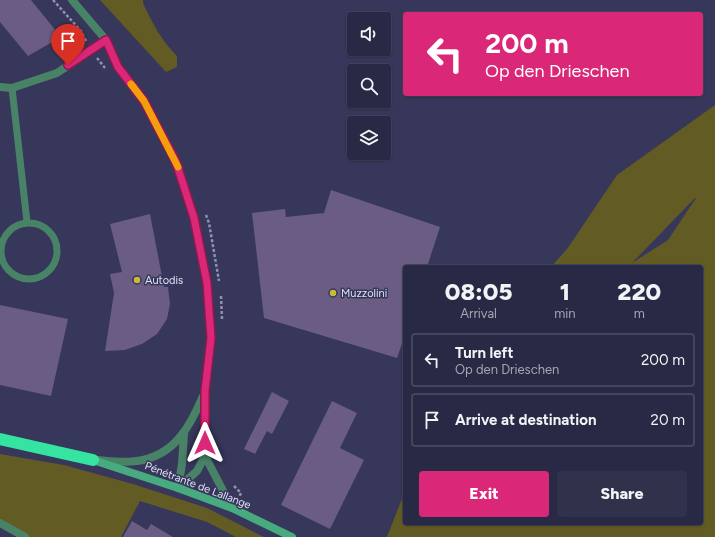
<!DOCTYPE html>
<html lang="en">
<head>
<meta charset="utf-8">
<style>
  :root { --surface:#282944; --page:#30314b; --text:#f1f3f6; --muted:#a5a6b2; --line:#44455d; --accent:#db2777 }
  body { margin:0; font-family:Figtree,sans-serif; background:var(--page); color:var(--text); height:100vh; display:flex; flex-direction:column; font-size:15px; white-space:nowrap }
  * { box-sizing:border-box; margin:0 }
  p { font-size:13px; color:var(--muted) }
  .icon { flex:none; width:22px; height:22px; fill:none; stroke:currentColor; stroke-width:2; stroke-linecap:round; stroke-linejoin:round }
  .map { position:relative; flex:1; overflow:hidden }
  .sheet { position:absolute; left:403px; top:265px; width:300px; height:260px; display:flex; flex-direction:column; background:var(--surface); border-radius:4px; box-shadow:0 1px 3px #0004,0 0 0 1px var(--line) }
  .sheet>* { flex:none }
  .hud { position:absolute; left:403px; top:12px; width:300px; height:84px; border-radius:4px; box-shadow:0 1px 3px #0004,0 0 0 1px var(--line); background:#db2777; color:#fff; overflow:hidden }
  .fabs { position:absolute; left:347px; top:12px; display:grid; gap:8px }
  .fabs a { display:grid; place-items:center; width:44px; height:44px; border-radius:4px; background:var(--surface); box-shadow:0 1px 3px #0004,0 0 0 1px var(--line); font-size:20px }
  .pin { position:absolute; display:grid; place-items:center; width:34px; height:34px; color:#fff; margin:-41px -17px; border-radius:50% 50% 50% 0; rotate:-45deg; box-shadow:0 0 4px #0007 }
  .pin .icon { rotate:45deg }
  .me { position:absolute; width:44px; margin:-22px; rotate:0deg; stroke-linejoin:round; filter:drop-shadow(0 0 3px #0008) }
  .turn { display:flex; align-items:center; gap:14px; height:84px; padding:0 16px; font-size:18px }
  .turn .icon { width:52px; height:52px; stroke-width:2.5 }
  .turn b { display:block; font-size:28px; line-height:34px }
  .eta { display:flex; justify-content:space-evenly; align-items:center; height:68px; text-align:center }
  .eta b { font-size:24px; font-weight:800; line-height:28px }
  .action { display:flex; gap:8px; margin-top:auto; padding:8px 16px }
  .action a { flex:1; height:46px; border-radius:4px; background:var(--accent); color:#fff; font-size:16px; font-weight:800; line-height:46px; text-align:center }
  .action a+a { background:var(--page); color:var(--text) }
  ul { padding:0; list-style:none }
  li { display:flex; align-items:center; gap:12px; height:54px; margin:0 8px 6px; padding:0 8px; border:2px solid var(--line); border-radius:4px }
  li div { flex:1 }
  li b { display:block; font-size:15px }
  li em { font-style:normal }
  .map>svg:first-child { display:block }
  .green { fill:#625b23; fill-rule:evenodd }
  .building { fill:#6a5c82 }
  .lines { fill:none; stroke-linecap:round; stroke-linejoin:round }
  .path { stroke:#9091ae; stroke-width:2.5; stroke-dasharray:3 2; stroke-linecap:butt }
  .service { stroke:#498367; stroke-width:7 }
  .minor { stroke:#498367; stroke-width:8 }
  .secondary { stroke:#48ab7f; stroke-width:8 }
  .motorway { stroke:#36e4a1; stroke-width:12 }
  .route-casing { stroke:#8e194d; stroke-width:10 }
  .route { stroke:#db2777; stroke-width:7 }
  .slow { stroke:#f59e0b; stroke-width:7 }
  .poi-dot { fill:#cbba39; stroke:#36375a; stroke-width:1.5 }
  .labels { text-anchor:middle; stroke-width:3; stroke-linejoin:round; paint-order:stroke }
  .poi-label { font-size:11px; fill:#dfe1f7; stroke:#36375a; text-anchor:start }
  .street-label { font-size:11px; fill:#dfe1f7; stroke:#36375a }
</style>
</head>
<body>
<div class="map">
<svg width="715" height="537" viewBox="0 0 715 537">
  <rect width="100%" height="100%" fill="#36375a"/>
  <path class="green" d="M 100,0 L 143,0 L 143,3 C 153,24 161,40 177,56 L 177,67 L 166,72 Z
    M 715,105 L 715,537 L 387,537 L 405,491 L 405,523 L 701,523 L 701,267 L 551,267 L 567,249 L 617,175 ZM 696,198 L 668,240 L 632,263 L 695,198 Z
    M 0,454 L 64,465 L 133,484 L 207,508 L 264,537 L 236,537 L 207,522 L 140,501 L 121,537 L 25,537 L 0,523 Z"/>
  <path class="building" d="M 0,0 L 31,0 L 61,37 L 28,56 L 0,22 Z
    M 331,190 L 440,227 L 427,267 L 405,267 L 405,335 L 397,358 L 264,318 L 252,213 L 285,209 L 286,217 L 324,213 Z
    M 150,214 L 164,287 L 168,287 L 170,304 L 167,319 L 157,334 L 142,344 L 125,350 L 105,351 L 114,293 L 110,274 L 122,272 L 110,224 Z
    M 0,305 L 68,319 L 51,396 L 0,385 Z
    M 272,392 L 289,401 L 272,434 L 267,431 L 255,454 L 244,449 Z
    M 332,401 L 357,413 L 340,448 L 364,460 L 330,529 L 281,505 Z
    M 132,521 L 147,530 L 151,524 L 173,537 L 123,537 Z"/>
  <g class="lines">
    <path class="path" d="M 53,0 L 81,31 L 86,41
      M 97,58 L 105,68
      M 206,215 L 209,223 L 219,281
      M 221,296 L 222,319
      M 234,486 L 241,493 L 239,497"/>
    <path class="service" d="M 12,88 L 27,222
      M1 251a28 28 0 1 1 56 0a28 28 0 1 1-56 0Z"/>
    <path class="minor" d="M 72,0 L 106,40 L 118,67 L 144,101 L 176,162 L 194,218 L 207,283 L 211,338 L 205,391 L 205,456 L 232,508
      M 0,87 L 12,88 L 57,73 L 106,40
      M 97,460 C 110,461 124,463 137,461 C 174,456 190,427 203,396
      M 178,488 L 182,464 L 184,434
      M 178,488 L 197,471 L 205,456
      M 0,523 L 25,537"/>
    <path class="secondary" d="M 93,460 L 178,488 L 232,508 L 292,537"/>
    <path class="motorway" d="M 0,439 L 93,460"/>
  </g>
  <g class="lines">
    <g class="route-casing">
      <path id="route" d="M 68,65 L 106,40 L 118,67 L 144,101 L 176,162 L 194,218 L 207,283 L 211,338 L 205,391 L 205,443"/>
    </g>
    <use href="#route" class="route"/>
    <path class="slow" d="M 131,84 L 144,101 L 178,167"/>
  </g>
  <g class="poi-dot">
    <circle cx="137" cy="280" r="4"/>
    <circle cx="333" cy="293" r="4"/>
  </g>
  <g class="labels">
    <g class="poi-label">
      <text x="145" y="284">Autodis</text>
      <text x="341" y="297">Muzzolini</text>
    </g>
    <g class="street-label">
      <text transform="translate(198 485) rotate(21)" y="4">Pénétrante de Lallange</text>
    </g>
  </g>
</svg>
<div class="fabs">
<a><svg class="icon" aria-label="sound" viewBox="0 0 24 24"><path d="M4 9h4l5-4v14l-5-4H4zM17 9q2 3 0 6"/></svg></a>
<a><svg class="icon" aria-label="search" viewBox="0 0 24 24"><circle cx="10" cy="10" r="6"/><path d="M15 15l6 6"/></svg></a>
<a><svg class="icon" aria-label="layers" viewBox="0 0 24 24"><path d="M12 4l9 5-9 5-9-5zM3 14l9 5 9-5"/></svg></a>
</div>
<div class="pin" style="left:68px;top:65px;background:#d93025"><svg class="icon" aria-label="arrive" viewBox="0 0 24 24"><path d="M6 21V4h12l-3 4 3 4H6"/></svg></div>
<svg class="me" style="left:205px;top:443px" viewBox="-20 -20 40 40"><path d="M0-17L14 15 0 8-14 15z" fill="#db2777" stroke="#fff" stroke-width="4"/></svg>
<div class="hud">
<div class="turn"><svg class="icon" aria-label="left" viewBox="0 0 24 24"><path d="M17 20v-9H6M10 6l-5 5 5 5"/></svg><div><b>200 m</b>Op den Drieschen</div></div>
</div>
<section class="sheet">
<div class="eta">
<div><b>08:05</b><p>Arrival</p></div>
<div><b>1</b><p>min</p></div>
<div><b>220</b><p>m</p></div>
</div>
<ul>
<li><svg class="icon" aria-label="left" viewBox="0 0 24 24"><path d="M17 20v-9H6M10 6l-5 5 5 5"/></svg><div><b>Turn left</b><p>Op den Drieschen</p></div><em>200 m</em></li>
<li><svg class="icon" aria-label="arrive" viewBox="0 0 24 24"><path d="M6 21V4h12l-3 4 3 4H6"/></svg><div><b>Arrive at destination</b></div><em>20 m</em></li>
</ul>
<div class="action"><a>Exit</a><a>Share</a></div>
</section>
</div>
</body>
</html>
